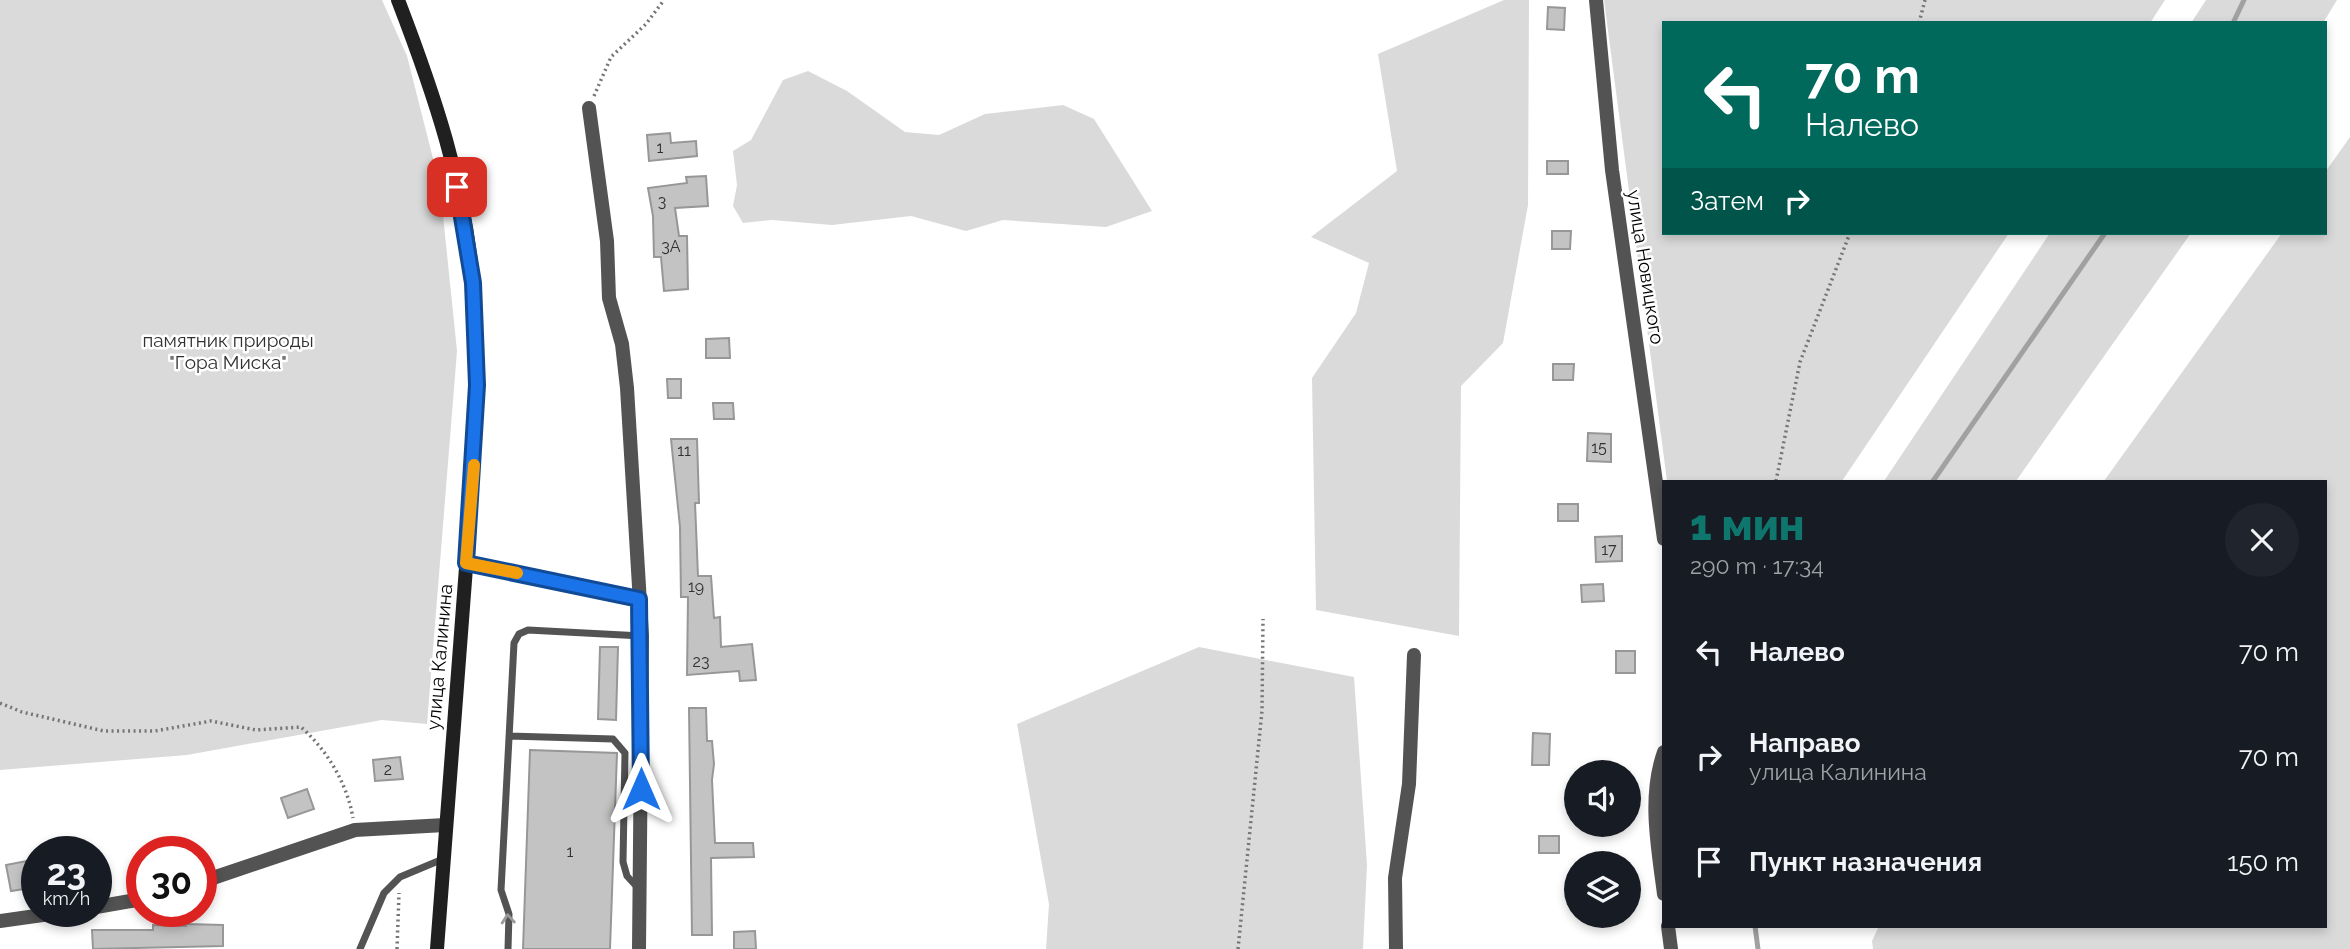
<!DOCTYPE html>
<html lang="ru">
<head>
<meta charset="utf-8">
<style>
  :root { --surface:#171b24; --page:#20242c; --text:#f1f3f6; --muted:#9ea1a6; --accent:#0f766e }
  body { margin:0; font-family:Raleway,sans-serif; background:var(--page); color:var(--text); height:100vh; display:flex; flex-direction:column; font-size:26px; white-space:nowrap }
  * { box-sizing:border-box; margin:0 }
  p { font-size:23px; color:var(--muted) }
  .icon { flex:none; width:38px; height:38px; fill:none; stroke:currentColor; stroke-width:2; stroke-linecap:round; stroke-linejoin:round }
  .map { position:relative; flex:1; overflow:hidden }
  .drawer { position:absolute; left:1662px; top:480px; width:665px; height:448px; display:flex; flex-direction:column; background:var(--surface); border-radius:0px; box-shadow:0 4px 10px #0003 }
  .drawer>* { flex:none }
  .top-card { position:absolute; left:1662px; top:21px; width:665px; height:214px; border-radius:0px; box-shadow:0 4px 10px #0003; background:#00695c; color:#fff; overflow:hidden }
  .buttons { position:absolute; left:1564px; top:760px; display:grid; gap:14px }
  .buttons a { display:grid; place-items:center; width:77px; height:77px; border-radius:50%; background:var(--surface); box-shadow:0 4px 10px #0003; font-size:35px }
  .speed { position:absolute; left:21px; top:836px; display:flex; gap:14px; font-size:35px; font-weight:700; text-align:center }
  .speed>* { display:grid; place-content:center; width:91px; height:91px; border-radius:50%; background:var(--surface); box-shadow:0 4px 10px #0003; line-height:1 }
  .speed small { font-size:18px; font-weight:400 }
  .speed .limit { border:10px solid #d22; background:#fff; color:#111 }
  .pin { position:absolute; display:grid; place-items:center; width:60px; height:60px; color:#fff; margin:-30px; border-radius:14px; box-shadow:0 4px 10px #0006 }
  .me { position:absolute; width:77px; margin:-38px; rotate:0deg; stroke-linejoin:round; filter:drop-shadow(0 0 5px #0008) }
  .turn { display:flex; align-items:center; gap:24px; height:147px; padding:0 28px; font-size:32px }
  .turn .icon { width:91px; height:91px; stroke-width:2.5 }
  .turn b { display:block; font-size:49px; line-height:60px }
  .then { display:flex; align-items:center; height:66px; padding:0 28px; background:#0003; gap:14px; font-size:26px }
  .round { display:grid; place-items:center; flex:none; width:74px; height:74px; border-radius:37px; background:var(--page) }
  .head { display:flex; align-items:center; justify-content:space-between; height:119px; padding:0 28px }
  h1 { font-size:42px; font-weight:800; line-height:52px; color:var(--accent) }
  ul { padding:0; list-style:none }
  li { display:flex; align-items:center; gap:21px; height:105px; padding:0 28px }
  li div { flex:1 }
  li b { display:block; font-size:26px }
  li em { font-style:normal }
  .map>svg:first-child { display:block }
  .green { fill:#dadada }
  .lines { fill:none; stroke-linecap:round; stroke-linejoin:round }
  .stream { stroke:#a1a1a1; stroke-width:5 }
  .building { fill:#c3c3c3; stroke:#979797; stroke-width:2 }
  .path { stroke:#757575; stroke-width:3.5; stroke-dasharray:2 3.5; stroke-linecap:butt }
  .lane { stroke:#535353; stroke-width:7 }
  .street { stroke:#535353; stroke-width:14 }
  .secondary { stroke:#202020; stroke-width:14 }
  .oneway { stroke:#989898 }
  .route-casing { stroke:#114b97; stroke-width:18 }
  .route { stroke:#1a73e8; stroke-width:12 }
  .slow { stroke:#f59e0b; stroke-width:12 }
  .labels { text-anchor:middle; stroke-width:5; stroke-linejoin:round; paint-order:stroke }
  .number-label { font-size:16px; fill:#313131 }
  .street-label { font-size:19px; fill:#000; stroke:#fff }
  .park-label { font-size:19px; fill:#313131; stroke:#fff }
</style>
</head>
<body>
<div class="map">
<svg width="2350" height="949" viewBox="0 0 2350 949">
  <rect width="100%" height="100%" fill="#fff"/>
  <path class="green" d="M 0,0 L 382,0 L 407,56 L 440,186 L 457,351 L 427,724 L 382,720 L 187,755 L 0,770 Z
    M 1504,0 L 1529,0 L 1528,205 L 1503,343 L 1461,386 L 1459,636 L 1316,610 L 1312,378 L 1356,313 L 1369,263 L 1311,237 L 1397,171 L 1378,54 Z
    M 1604,0 L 2165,0 L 2150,23 L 1664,23 L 1664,233 L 2009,233 L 1842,481 L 1667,481 Z
    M 2206,0 L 2337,0 L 2323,23 L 2191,23 Z
    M 808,71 L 847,91 L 905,132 L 939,135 L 985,114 L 1063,105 L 1094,119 L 1152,211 L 1106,227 L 1003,220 L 966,231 L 911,216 L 832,225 L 772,220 L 743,223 L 733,206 L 737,185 L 733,151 L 751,140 L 783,80 Z
    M 2350,137 L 2350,949 L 1873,949 L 1872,941 L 1879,926 L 2326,926 L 2326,481 L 2104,481 L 2282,233 L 2326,233 L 2326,171 Z
    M 2050,233 L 2191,233 L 2016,481 L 1884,481 Z
    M 1199,647 L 1354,677 L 1367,865 L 1363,949 L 1046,949 L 1049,904 L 1017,724 Z"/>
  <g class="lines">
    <path class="stream" d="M 2233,23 L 2244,0
      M 1933,481 L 2105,233
      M 1755,926 L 1758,949"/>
  </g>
  <path class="building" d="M 1548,7 L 1565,8 L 1564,30 L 1547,29 Z
    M 670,133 L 671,143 L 696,141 L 697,156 L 649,161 L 647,135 Z
    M 1547,161 L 1568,161 L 1568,174 L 1547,174 Z
    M 706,176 L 708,206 L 675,208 L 679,236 L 687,236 L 688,289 L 664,291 L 661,257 L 654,257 L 653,216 L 648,188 L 687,183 L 686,177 Z
    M 1552,231 L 1571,231 L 1570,249 L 1552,249 Z
    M 729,338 L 730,358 L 706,358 L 706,339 Z
    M 1553,364 L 1574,364 L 1573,380 L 1553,380 Z
    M 667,379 L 681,379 L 681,398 L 668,398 Z
    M 713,403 L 733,403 L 734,419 L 714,419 Z
    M 1588,433 L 1611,434 L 1611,462 L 1587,461 Z
    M 671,439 L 697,439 L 699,503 L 695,503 L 698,576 L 711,576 L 714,618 L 720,617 L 721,647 L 752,644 L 756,680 L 740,681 L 739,671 L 687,675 L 688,597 L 681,597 L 680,527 Z
    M 1558,504 L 1578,504 L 1578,521 L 1558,521 Z
    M 1622,536 L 1622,561 L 1596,562 L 1595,537 Z
    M 1603,584 L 1604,601 L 1582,602 L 1581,585 Z
    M 600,647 L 618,647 L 616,720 L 598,719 Z
    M 1616,651 L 1635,651 L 1635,673 L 1616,673 Z
    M 689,708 L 706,708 L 707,741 L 712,741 L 714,764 L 712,780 L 715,843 L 753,843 L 754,857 L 711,858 L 712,935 L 692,935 Z
    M 1533,733 L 1550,734 L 1549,765 L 1532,765 Z
    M 530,750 L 617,753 L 610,949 L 523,949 Z
    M 400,757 L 403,779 L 375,781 L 373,760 Z
    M 307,789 L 314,809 L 288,818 L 281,798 Z
    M 1539,836 L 1559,836 L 1559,853 L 1539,853 Z
    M 37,859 L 37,887 L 11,891 L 6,865 Z
    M 186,924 L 223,925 L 223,946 L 93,949 L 92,930 L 153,930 L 153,925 L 186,926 Z
    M 755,931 L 756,949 L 734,949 L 734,932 Z"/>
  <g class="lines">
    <path class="path" d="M 1919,23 L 1925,0
      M 594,96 L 611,57 L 646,24 L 664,0
      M 1776,481 L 1800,362 L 1850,233
      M 0,703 L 22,712 L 104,731 L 155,731 L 211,721 L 256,730 L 301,727 C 327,750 347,783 353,818
      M 397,949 L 399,893
      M 1238,949 L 1262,711 L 1263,619"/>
    <path class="lane" d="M 509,736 L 613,739 L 625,753 L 623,862 L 627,876 L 638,888
      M 360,949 L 384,893 L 400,877 L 443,859
      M 508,949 L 509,914 L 501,890 L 514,643 L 519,634 L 528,630 L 642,636"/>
    <path class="street" d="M 1596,0 L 1612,170 L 1664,539
      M 589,108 L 607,241 L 609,298 L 622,344 L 627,388 L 642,636 L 639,949
      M 466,563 L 639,599
      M 1664,752 C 1648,797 1658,847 1664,894
      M 201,882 L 355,830 L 445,825
      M 96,907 L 142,899
      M 0,921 L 64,912
      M 1668,926 L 1671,949
      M 1396,949 L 1395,878 L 1409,784 L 1414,655"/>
    <path class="secondary" d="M 398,0 C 433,91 466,187 473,285 C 481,393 471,500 463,607 C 454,721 445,835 437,949"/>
  </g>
  <defs><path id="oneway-chevron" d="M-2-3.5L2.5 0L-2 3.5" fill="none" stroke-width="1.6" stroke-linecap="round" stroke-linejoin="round" transform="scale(1.75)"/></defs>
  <use class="oneway" href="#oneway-chevron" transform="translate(508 919) rotate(-94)"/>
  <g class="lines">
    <g class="route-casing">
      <path id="route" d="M 457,187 L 473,283 L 477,385 L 466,563 L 639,599 L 641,789"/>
    </g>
    <use href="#route" class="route"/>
    <path class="slow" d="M 474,465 L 466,563 L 517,573"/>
  </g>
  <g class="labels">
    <g class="number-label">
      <text x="660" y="153">1</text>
      <text x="662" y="207">3</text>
      <text x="671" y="252">3А</text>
      <text x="1599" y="453">15</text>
      <text x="684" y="456">11</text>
      <text x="1609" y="555">17</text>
      <text x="696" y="592">19</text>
      <text x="701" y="667">23</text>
      <text x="388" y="775">2</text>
      <text x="570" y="857">1</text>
    </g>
    <g class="street-label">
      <text transform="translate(1646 267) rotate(81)" y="7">улица Новицкого</text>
      <text transform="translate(439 657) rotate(-85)" y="7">улица Калинина</text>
    </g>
    <g class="park-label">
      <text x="228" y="347">памятник природы<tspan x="228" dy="22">"Гора Миска"</tspan></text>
    </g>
  </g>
</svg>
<div class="buttons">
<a><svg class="icon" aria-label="sound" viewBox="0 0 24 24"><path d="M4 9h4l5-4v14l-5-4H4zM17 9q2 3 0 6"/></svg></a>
<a><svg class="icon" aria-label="layers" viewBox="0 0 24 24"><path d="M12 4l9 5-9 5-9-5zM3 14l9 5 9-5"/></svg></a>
</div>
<div class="speed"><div>23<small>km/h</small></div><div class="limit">30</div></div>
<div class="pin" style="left:457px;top:187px;background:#d93025"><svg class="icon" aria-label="arrive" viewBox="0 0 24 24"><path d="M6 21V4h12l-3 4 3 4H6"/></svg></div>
<svg class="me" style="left:641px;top:789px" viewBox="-20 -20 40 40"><path d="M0-17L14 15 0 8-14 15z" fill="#1a73e8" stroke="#fff" stroke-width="4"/></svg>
<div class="top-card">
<div class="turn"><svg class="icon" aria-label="left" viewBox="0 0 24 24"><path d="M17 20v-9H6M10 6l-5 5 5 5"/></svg><div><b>70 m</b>Налево</div></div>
<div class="then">Затем<svg class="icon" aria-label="right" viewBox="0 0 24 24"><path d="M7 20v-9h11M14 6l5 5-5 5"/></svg></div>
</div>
<section class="drawer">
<div class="head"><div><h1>1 мин</h1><p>290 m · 17:34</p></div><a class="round"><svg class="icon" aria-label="close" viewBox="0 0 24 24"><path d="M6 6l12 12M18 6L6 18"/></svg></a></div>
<ul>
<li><svg class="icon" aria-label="left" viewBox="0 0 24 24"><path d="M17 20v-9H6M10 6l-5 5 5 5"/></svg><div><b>Налево</b></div><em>70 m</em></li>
<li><svg class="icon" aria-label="right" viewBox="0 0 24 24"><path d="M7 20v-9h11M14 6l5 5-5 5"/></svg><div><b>Направо</b><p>улица Калинина</p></div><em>70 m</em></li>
<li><svg class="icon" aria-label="arrive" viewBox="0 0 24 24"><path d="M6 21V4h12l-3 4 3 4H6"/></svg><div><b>Пункт назначения</b></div><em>150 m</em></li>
</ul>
</section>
</div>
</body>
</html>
